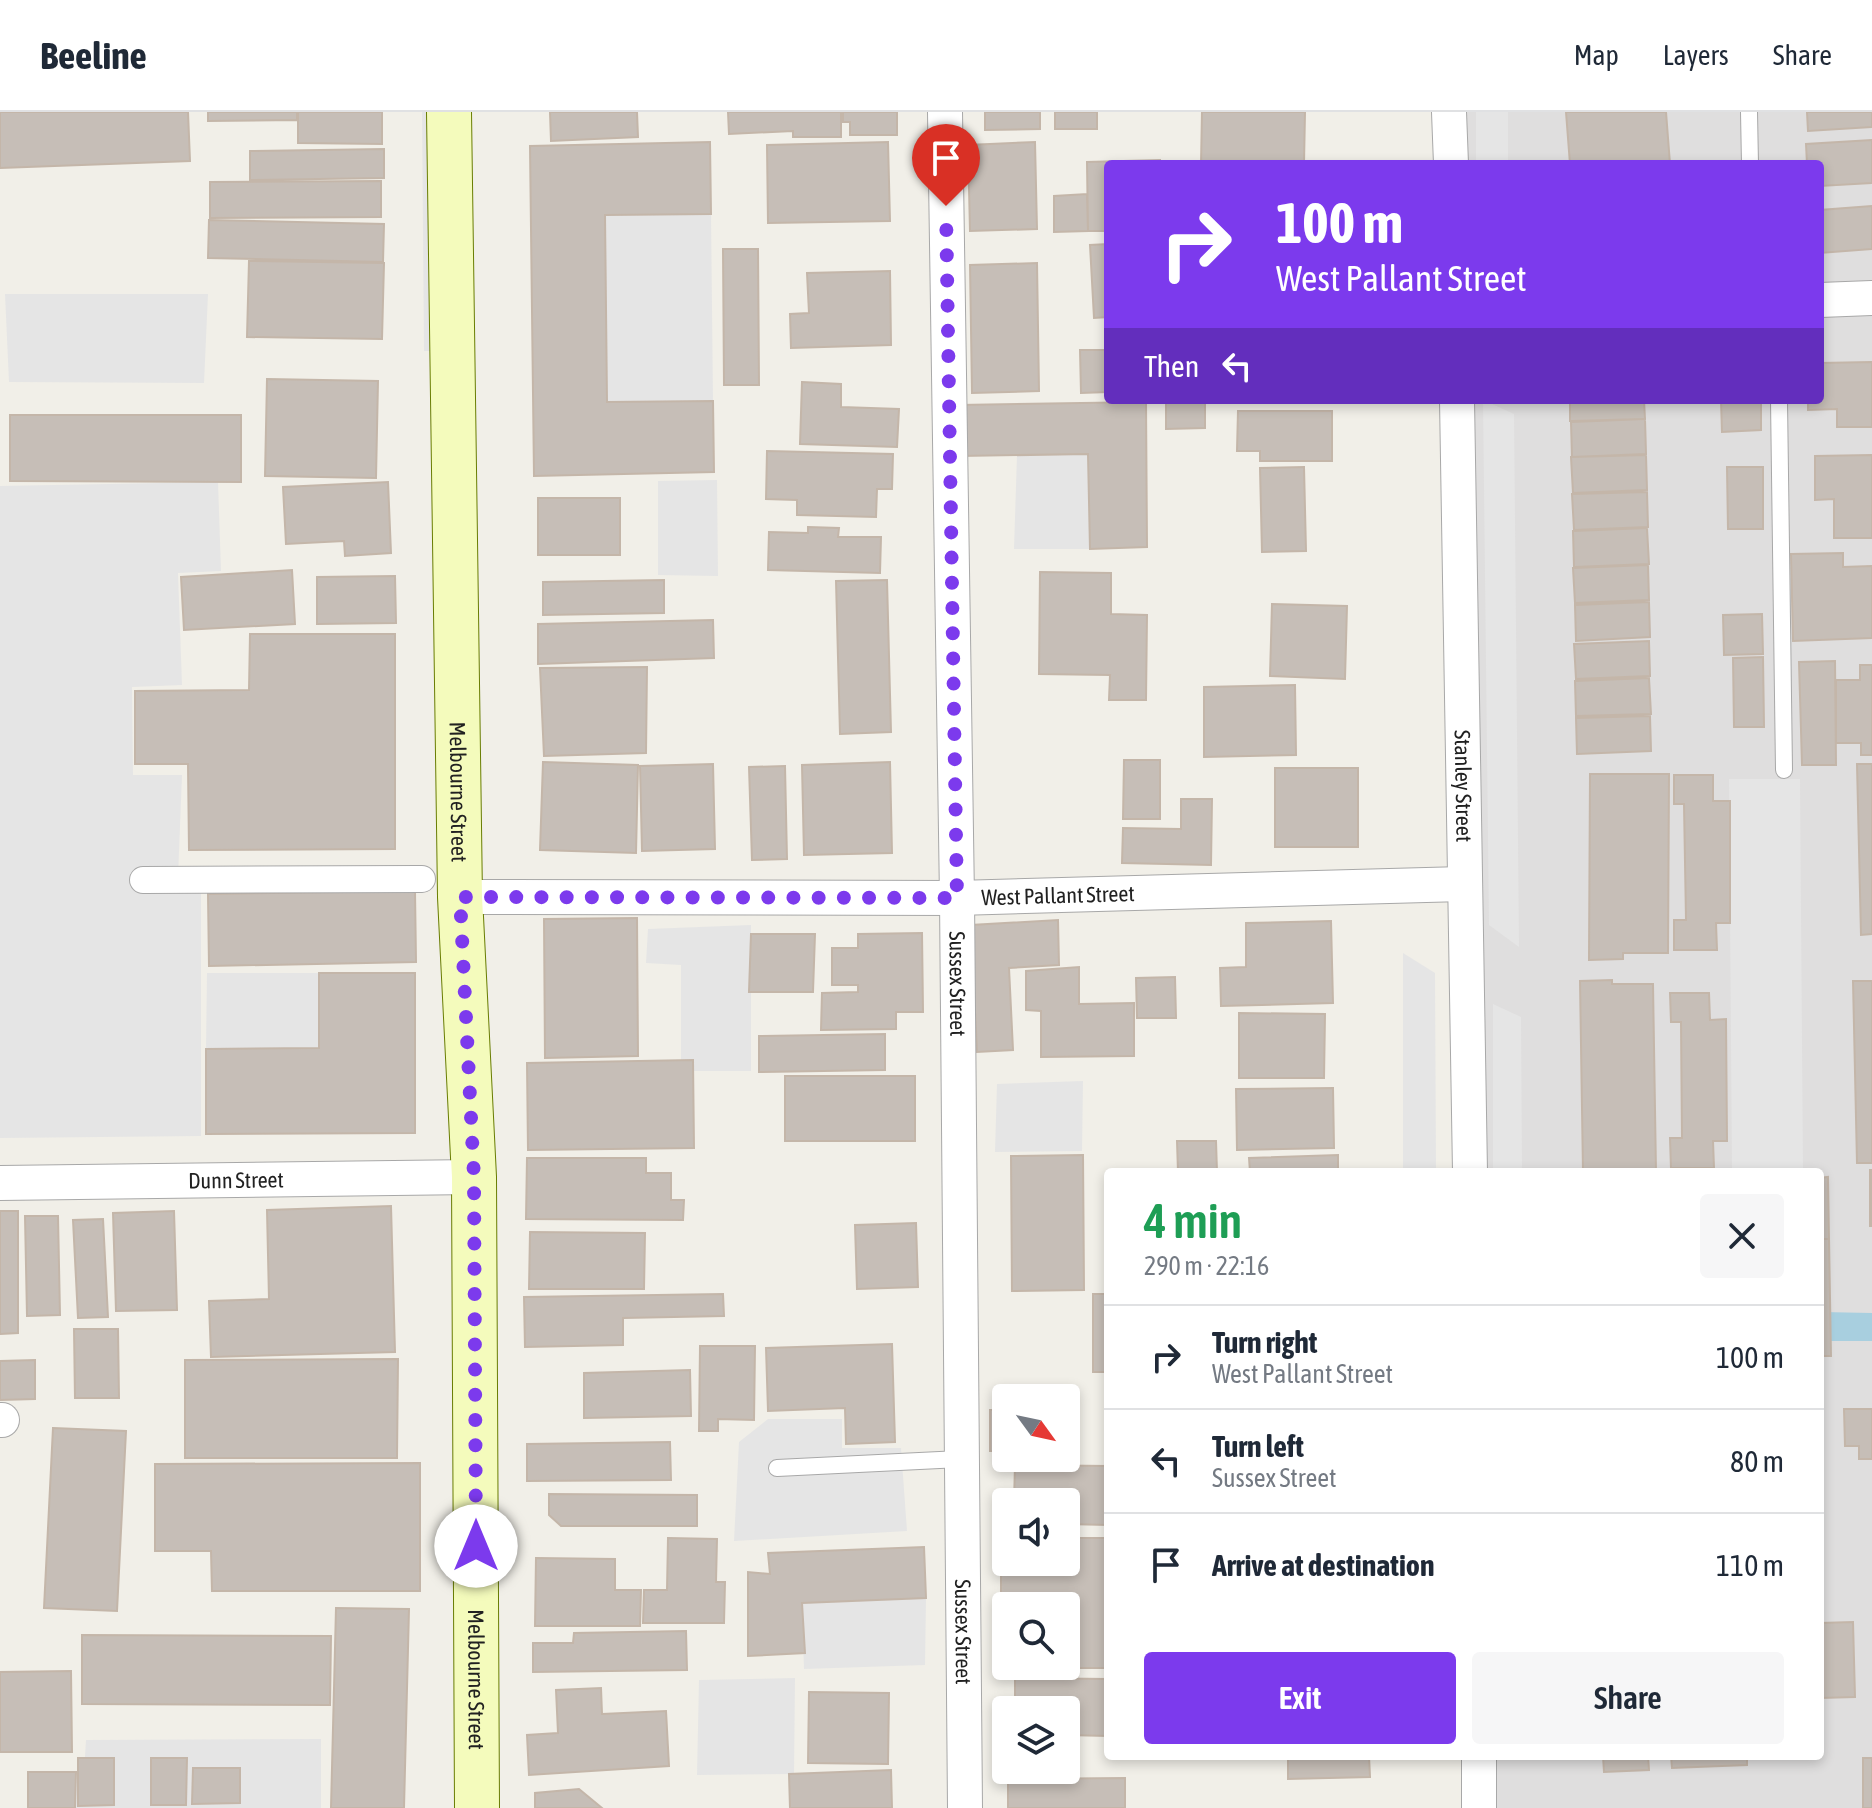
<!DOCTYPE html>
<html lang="en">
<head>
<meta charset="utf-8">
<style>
  :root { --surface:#fff; --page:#f6f6f7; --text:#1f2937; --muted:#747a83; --line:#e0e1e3; --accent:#7c3aed }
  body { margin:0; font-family:"Asap Condensed",sans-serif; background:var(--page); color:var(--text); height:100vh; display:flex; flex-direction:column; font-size:30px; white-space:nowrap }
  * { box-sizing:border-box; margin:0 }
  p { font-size:26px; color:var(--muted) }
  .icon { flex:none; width:44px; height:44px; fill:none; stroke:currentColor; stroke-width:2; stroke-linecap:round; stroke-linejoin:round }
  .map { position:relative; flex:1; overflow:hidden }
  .details { position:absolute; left:1104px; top:1056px; width:720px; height:592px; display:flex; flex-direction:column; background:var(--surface); border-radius:8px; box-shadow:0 4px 12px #0003 }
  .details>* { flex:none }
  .hud { position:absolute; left:1104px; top:48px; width:720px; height:244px; border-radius:8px; box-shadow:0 4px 12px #0003; background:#7c3aed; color:#fff; overflow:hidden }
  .needle { width:52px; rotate:123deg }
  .tools { position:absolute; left:992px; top:1272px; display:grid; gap:16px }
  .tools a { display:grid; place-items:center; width:88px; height:88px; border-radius:8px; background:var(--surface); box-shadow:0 4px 12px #0003; font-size:40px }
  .pin { position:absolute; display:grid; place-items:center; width:68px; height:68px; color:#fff; margin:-82px -34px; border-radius:50% 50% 50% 0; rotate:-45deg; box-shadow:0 0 8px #0007 }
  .pin .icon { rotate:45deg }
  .me { position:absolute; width:88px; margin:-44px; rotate:0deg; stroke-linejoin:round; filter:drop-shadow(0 0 6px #0008) }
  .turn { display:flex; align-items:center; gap:28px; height:168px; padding:0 40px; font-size:36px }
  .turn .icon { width:104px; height:104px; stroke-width:2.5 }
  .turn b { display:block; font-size:56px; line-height:68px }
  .then { display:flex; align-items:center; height:76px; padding:0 40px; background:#0003; gap:16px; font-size:30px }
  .round { display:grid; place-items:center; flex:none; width:84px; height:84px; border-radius:8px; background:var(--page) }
  .overview { display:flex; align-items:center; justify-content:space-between; height:136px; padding:0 40px }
  h1 { font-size:48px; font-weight:600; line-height:60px; color:#1e9e55 }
  .action { display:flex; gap:16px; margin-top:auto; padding:16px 40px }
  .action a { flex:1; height:92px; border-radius:8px; background:var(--accent); color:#fff; font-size:32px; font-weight:600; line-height:92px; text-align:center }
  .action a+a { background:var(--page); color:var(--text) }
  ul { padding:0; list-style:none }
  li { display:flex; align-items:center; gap:24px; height:104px; padding:0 40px; border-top:2px solid var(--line) }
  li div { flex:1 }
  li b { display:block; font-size:30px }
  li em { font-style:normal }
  header { display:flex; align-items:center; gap:48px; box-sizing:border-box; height:112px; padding:0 40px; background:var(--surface); border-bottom:2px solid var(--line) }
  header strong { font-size:38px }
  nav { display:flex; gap:44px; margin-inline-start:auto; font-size:28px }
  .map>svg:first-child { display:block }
  .residential { fill:#dfdede }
  .parking { fill:#e5e5e5 }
  .water { fill:#a8cfdf }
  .building { fill:#c6beb7; stroke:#c4b6a9; stroke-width:2; fill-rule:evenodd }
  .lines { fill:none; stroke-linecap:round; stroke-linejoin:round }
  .service-casing { stroke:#a8a8a8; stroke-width:18 }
  .pedestrian-casing { stroke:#a8a8a8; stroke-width:28 }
  .minor-casing { stroke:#a8a8a8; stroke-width:36 }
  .secondary-casing { stroke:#697d03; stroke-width:46 }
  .service { stroke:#fff; stroke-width:16 }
  .pedestrian { stroke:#fff; stroke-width:26 }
  .minor { stroke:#fff; stroke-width:34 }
  .secondary { stroke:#f4fbbc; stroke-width:44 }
  .route { stroke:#7c3aed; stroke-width:14; stroke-dasharray:0 25.2 }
  .labels { text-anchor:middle; stroke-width:8; stroke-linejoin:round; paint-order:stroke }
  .street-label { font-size:22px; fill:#212121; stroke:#fff }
</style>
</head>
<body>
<header>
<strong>Beeline</strong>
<nav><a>Map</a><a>Layers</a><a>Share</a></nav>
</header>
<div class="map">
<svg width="1872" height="1696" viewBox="0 0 1872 1696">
  <rect width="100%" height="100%" fill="#f1efe8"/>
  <path class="residential" d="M 1449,0 L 1872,0 L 1872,1696 L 1479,1696 L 1479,1644 L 1820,1644 L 1820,1060 L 1470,1060 L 1457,288 L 1820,288 L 1820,52 L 1451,52 Z"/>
  <path class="parking" d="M 422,0 L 433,0 L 436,239 L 424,239 Z
    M 1476,0 L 1508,0 L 1508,52 L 1476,52 Z
    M 711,102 L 713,289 L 607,290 L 605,103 Z
    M 5,182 L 208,182 L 204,271 L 9,270 Z
    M 1483,288 L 1514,302 L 1519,835 L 1489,813 Z
    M 1088,342 L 1090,437 L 1014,437 L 1017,343 Z
    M 717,368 L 718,464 L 658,463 L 658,369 Z
    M 218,370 L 221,459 L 178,461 L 182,573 L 132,575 L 133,663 L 182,663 L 178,765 L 201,765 L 201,1024 L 0,1026 L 0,374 Z
    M 1729,667 L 1800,667 L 1803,1060 L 1732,1060 Z
    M 751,813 L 751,959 L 681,959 L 681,853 L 646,851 L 648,817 Z
    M 1403,841 L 1435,861 L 1436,1060 L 1403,1060 Z
    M 207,861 L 319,861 L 319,936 L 206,937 Z
    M 1493,892 L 1521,905 L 1522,1060 L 1493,1060 Z
    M 1083,969 L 1082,1039 L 995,1040 L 997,972 Z
    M 768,1307 L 842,1307 L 842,1336 L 901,1336 L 907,1419 L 734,1429 L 739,1330 Z
    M 926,1486 L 925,1553 L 804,1557 L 802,1491 Z
    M 795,1566 L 794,1662 L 697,1663 L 699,1568 Z
    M 321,1627 L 321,1696 L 27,1696 L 28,1660 L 84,1661 L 86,1628 Z"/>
  <path class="water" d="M 1821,1200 L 1872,1201 L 1872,1229 L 1820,1229 Z"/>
  <path class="building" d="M 0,0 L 188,0 L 190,49 L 0,56 Z
    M 208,0 L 297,0 L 297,8 L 208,9 Z
    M 298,0 L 382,0 L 382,32 L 298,31 Z
    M 550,0 L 637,0 L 638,25 L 551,29 Z
    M 728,0 L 841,0 L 841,25 L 793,25 L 793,19 L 729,22 Z
    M 843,0 L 897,0 L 897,23 L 850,23 L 850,10 L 843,10 Z
    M 985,0 L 1040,0 L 1040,17 L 985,18 Z
    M 1055,0 L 1097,0 L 1097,17 L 1055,17 Z
    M 1202,0 L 1305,0 L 1304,52 L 1201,52 Z
    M 1566,0 L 1666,0 L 1670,52 L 1570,52 Z
    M 1807,0 L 1872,0 L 1872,15 L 1808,19 Z
    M 1872,28 L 1872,71 L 1820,74 L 1820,52 L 1807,52 L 1806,32 Z
    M 710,30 L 711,102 L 605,103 L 607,290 L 713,289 L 714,360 L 534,364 L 530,34 Z
    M 888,30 L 890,109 L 768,111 L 767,33 Z
    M 1035,30 L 1037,117 L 970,119 L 968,33 Z
    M 384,37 L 384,66 L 250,68 L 250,39 Z
    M 1160,48 L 1160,52 L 1108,52 L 1108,119 L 1088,119 L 1087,50 Z
    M 381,69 L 381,105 L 210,106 L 210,70 Z
    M 1087,82 L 1088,119 L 1054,120 L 1054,84 Z
    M 1872,94 L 1872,137 L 1820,141 L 1820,98 Z
    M 209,108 L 384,112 L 383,150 L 208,146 Z
    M 1108,132 L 1108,205 L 1094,206 L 1090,133 Z
    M 723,137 L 758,137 L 759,273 L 724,273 Z
    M 249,149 L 384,151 L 382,227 L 247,225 Z
    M 1037,151 L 1039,279 L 972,281 L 970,153 Z
    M 890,159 L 891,233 L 791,236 L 790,202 L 809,201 L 807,161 Z
    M 1080,238 L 1108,238 L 1108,280 L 1081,281 Z
    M 1872,250 L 1872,315 L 1837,315 L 1837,297 L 1808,298 L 1808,288 L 1820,288 L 1820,251 Z
    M 267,267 L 378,269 L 376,366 L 265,364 Z
    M 802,270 L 841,272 L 841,295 L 899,297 L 897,335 L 800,332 Z
    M 1166,288 L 1205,288 L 1205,316 L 1166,317 Z
    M 1570,288 L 1644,288 L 1645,307 L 1570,309 Z
    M 1721,288 L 1761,288 L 1761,318 L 1722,320 Z
    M 1146,290 L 1147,435 L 1090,437 L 1088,342 L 960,344 L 959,293 Z
    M 1238,299 L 1332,299 L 1332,349 L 1260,349 L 1260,339 L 1237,339 Z
    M 10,303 L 241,303 L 241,370 L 10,369 Z
    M 1645,307 L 1646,342 L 1572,345 L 1571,310 Z
    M 767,339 L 893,342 L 892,377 L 877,377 L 876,405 L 797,403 L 797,388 L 766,387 Z
    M 1646,343 L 1647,378 L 1573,381 L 1571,345 Z
    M 1872,343 L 1872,426 L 1834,426 L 1834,387 L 1815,388 L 1815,344 Z
    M 1304,355 L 1306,439 L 1262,440 L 1260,356 Z
    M 1727,355 L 1763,355 L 1763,417 L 1728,417 Z
    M 388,370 L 391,441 L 345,444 L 344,429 L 286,432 L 283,375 Z
    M 1647,380 L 1648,415 L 1574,418 L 1572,382 Z
    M 538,386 L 620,386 L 620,443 L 538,443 Z
    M 808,415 L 839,416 L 838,425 L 881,425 L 880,461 L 768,458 L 769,420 L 808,421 Z
    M 1647,416 L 1649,452 L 1574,455 L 1573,419 Z
    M 1843,441 L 1843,455 L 1872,454 L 1872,526 L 1793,529 L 1791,442 Z
    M 1648,453 L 1649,488 L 1575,491 L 1573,456 Z
    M 292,458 L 295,512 L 184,518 L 181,465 Z
    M 1040,460 L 1111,461 L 1111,502 L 1147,503 L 1146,588 L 1109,588 L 1110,563 L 1039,562 Z
    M 395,464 L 396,511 L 317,512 L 317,465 Z
    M 664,468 L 664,501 L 543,503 L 543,470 Z
    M 887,468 L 891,620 L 840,622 L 836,469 Z
    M 1649,490 L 1650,525 L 1576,529 L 1575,493 Z
    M 1272,492 L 1347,494 L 1345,567 L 1270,564 Z
    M 1762,502 L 1763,542 L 1724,543 L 1723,503 Z
    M 713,508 L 714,546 L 538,552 L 538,512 Z
    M 250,522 L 395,522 L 395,737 L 189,738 L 188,652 L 135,652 L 135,579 L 249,578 Z
    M 1649,529 L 1650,564 L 1576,567 L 1574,532 Z
    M 1763,545 L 1764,615 L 1734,615 L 1733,546 Z
    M 1835,549 L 1836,653 L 1802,653 L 1799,550 Z
    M 1860,553 L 1872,553 L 1872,643 L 1861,643 L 1861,631 L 1836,631 L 1836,568 L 1860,568 Z
    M 647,555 L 646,641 L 544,644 L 540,556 Z
    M 1649,566 L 1651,602 L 1576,604 L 1575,569 Z
    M 1295,573 L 1296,643 L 1204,645 L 1204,575 Z
    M 1650,604 L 1651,639 L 1577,642 L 1576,606 Z
    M 1124,648 L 1160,648 L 1160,707 L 1123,707 Z
    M 543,650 L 638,653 L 636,741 L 540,738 Z
    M 890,650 L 892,741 L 804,743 L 802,653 Z
    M 713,652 L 715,737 L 642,739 L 640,654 Z
    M 1857,652 L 1872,652 L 1872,822 L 1861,823 Z
    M 785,654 L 787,747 L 752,748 L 749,655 Z
    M 1275,656 L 1358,656 L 1358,735 L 1275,735 Z
    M 1590,662 L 1669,662 L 1668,841 L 1623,841 L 1623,847 L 1589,848 Z
    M 1674,663 L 1713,663 L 1713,689 L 1730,689 L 1730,811 L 1716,811 L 1717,838 L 1674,838 L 1674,808 L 1686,808 L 1684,692 L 1674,692 Z
    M 1181,687 L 1212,687 L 1211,753 L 1122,751 L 1123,716 L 1181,717 Z
    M 415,779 L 416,850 L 209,854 L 208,782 Z
    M 637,806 L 638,944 L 545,946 L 544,807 Z
    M 1058,808 L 1059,853 L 1009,856 L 1013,938 L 977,940 L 971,813 Z
    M 1331,809 L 1333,891 L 1221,894 L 1220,856 L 1246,855 L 1246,811 Z
    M 922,821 L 923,900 L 896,900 L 896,917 L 821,918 L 822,881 L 858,880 L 858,873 L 832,873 L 832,836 L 858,836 L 858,822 Z
    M 751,822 L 815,822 L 813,880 L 749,880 Z
    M 1079,855 L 1079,892 L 1134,891 L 1134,944 L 1041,945 L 1041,899 L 1026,898 L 1026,859 Z
    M 319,861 L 415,861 L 415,1021 L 206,1022 L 206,937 L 319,936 Z
    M 1175,865 L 1176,906 L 1137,906 L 1136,866 Z
    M 1612,868 L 1612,872 L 1653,872 L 1656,1060 L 1583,1060 L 1580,869 Z
    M 1853,869 L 1872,869 L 1872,1051 L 1857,1051 Z
    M 1670,881 L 1709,881 L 1710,908 L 1726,907 L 1727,1029 L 1713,1029 L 1714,1056 L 1671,1056 L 1670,1026 L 1682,1026 L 1681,910 L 1671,910 Z
    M 1239,901 L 1325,902 L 1324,966 L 1239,966 Z
    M 885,922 L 885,958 L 759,960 L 759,924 Z
    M 693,948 L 694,1036 L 528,1038 L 527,951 Z
    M 785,964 L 915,964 L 915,1029 L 785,1029 Z
    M 1333,976 L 1334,1036 L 1237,1038 L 1236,977 Z
    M 1177,1029 L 1216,1029 L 1217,1060 L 1178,1060 Z
    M 1083,1043 L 1084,1178 L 1012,1179 L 1011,1044 Z
    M 1338,1043 L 1338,1060 L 1250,1060 L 1249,1046 Z
    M 527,1046 L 646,1046 L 646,1061 L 671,1061 L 671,1088 L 684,1088 L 683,1108 L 526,1107 Z
    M 1870,1058 L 1872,1058 L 1872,1114 L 1870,1114 Z
    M 1828,1065 L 1829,1127 L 1820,1127 L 1820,1066 Z
    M 391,1094 L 395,1240 L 211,1245 L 209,1189 L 269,1187 L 267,1098 Z
    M 0,1099 L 18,1099 L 18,1221 L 0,1222 Z
    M 174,1099 L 177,1198 L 116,1199 L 113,1101 Z
    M 25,1104 L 58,1104 L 60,1203 L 27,1204 Z
    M 103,1107 L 108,1205 L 78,1206 L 73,1108 Z
    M 916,1111 L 918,1175 L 857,1177 L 855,1113 Z
    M 530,1120 L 645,1121 L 644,1177 L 529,1177 Z
    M 1820,1127 L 1829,1127 L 1831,1244 L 1820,1244 Z
    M 723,1182 L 724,1204 L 623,1206 L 623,1233 L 525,1235 L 524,1185 Z
    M 1093,1182 L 1108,1182 L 1108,1260 L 1093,1260 Z
    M 74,1217 L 118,1217 L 119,1286 L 75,1286 Z
    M 892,1232 L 895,1330 L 846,1332 L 845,1296 L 768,1299 L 766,1236 Z
    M 700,1234 L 755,1234 L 754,1308 L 718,1307 L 718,1319 L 699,1319 Z
    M 398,1247 L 397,1346 L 185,1346 L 185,1248 Z
    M 35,1248 L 35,1287 L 0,1288 L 0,1249 Z
    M 690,1258 L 691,1304 L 584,1306 L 584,1261 Z
    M 1844,1297 L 1872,1297 L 1872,1347 L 1859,1347 L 1859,1334 L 1845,1334 Z
    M 990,1298 L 1006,1298 L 1006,1339 L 990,1339 Z
    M 1066,1298 L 1074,1298 L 1074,1339 L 1066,1339 Z
    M 53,1316 L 126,1319 L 117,1499 L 44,1496 Z
    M 670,1330 L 671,1368 L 527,1369 L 527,1332 Z
    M 420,1351 L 420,1479 L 212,1479 L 211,1439 L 155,1439 L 155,1352 Z
    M 1015,1353 L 1108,1354 L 1108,1413 L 1066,1412 L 1066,1390 L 1014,1390 Z
    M 549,1382 L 697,1383 L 697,1414 L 561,1414 L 549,1403 Z
    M 668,1426 L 717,1427 L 716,1470 L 725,1470 L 724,1511 L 643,1511 L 644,1478 L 667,1478 Z
    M 1066,1426 L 1108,1426 L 1108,1556 L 1001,1556 L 1001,1427 L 1006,1427 L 1006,1450 L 1066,1450 ZM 1006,1494 L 1066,1494 L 1066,1554 L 1006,1554 Z
    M 924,1435 L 926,1486 L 802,1491 L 805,1541 L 748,1544 L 748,1460 L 770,1462 L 768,1441 Z
    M 536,1446 L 615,1447 L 615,1478 L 641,1478 L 640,1514 L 535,1514 Z
    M 336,1496 L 409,1497 L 404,1696 L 331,1696 Z
    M 1853,1510 L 1855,1585 L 1820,1586 L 1820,1511 Z
    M 686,1519 L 687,1558 L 533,1560 L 533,1531 L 573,1531 L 574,1521 Z
    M 82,1523 L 331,1524 L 330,1593 L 82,1592 Z
    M 71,1559 L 72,1640 L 0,1640 L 0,1560 Z
    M 1015,1566 L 1108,1567 L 1108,1624 L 1066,1623 L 1066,1598 L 1015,1598 Z
    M 601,1576 L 602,1602 L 666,1599 L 669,1654 L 529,1663 L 527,1623 L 558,1621 L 556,1578 Z
    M 809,1580 L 889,1581 L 888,1652 L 808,1651 Z
    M 1288,1644 L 1369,1644 L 1370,1665 L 1288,1667 Z
    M 1603,1644 L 1648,1644 L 1649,1658 L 1604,1660 Z
    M 1671,1644 L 1747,1644 L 1747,1653 L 1672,1656 Z
    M 78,1646 L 114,1646 L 114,1693 L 78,1694 Z
    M 151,1646 L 187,1646 L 186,1693 L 151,1693 Z
    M 1863,1646 L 1872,1646 L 1872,1696 L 1863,1696 Z
    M 193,1656 L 240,1656 L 240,1691 L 192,1692 Z
    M 891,1658 L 892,1696 L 790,1696 L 789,1662 Z
    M 28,1660 L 76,1660 L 75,1696 L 28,1696 Z
    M 1125,1666 L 1125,1696 L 1008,1696 L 1008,1667 Z
    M 579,1677 L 602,1696 L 535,1696 L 535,1681 Z"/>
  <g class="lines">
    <g class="service-casing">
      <path id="service" d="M 1749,0 L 1750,52
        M 1779,288 L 1784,658
        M 777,1356 L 960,1347"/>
    </g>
    <g class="pedestrian-casing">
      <path id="pedestrian" d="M 143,768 L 422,767"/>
    </g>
    <g class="minor-casing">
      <g id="minor">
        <path id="s1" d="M 945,0 L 957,786 L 965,1696"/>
        <path d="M 1449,0 L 1451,52"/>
        <path d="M 1820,188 L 1872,186"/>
        <path id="s2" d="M 1457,288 L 1470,1060"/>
        <path id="s3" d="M 460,785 L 957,786 L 1463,772"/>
        <path id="s4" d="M 0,1071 L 474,1065"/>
        <path d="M 0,1308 L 2,1308"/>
        <path d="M 1479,1644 L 1479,1696"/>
      </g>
    </g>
    <g class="secondary-casing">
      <g id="secondary">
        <path id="s5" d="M 449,0 L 460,785 L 474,1065 L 477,1696"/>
      </g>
    </g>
    <use href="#service" class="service"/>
    <use href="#pedestrian" class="pedestrian"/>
    <use href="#minor" class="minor"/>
    <use href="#secondary" class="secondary"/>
  </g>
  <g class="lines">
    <path class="route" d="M 476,1434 L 474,1065 L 460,785 L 957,786 L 946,94"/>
  </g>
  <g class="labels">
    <g class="street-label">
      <text dy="8" stroke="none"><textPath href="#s2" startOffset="386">Stanley Street</textPath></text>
      <text dy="8" stroke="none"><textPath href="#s5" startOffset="680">Melbourne Street</textPath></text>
      <text dy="8" stroke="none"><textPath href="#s3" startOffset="598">West Pallant Street</textPath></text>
      <text dy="8" stroke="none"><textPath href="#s1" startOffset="872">Sussex Street</textPath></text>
      <text dy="8" stroke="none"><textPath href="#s4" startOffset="236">Dunn Street</textPath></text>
      <text dy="8" stroke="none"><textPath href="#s1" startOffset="1520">Sussex Street</textPath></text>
      <text dy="8" stroke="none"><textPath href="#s5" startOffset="1568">Melbourne Street</textPath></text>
    </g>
  </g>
</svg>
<div class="tools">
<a><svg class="needle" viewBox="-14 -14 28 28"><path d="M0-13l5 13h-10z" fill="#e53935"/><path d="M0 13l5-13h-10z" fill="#747a83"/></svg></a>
<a><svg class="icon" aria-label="sound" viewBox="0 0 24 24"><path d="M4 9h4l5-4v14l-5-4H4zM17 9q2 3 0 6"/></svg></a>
<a><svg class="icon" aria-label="search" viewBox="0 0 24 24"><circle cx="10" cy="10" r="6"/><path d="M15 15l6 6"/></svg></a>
<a><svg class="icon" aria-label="layers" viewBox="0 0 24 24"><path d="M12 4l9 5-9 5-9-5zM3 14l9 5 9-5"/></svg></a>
</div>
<div class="pin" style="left:946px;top:94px;background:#d93025"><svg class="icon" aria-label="arrive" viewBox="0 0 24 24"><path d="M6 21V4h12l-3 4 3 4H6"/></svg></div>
<svg class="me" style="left:476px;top:1434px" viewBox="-20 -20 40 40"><circle r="19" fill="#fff"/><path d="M0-13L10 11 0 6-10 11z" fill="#7c3aed"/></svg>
<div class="hud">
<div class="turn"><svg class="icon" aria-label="right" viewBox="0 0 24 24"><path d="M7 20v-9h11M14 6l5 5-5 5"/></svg><div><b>100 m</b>West Pallant Street</div></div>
<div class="then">Then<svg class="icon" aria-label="left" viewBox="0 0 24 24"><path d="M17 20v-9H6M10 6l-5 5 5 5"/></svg></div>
</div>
<section class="details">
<div class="overview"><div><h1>4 min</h1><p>290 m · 22:16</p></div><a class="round"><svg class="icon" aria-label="close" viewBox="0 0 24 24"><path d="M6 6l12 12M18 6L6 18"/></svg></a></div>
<ul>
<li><svg class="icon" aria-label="right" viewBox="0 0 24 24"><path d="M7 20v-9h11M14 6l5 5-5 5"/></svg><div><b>Turn right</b><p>West Pallant Street</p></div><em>100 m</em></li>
<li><svg class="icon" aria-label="left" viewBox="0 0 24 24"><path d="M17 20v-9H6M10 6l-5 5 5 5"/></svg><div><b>Turn left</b><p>Sussex Street</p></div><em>80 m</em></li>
<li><svg class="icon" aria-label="arrive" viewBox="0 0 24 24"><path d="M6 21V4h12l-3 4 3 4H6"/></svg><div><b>Arrive at destination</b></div><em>110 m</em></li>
</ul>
<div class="action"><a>Exit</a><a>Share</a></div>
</section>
</div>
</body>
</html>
